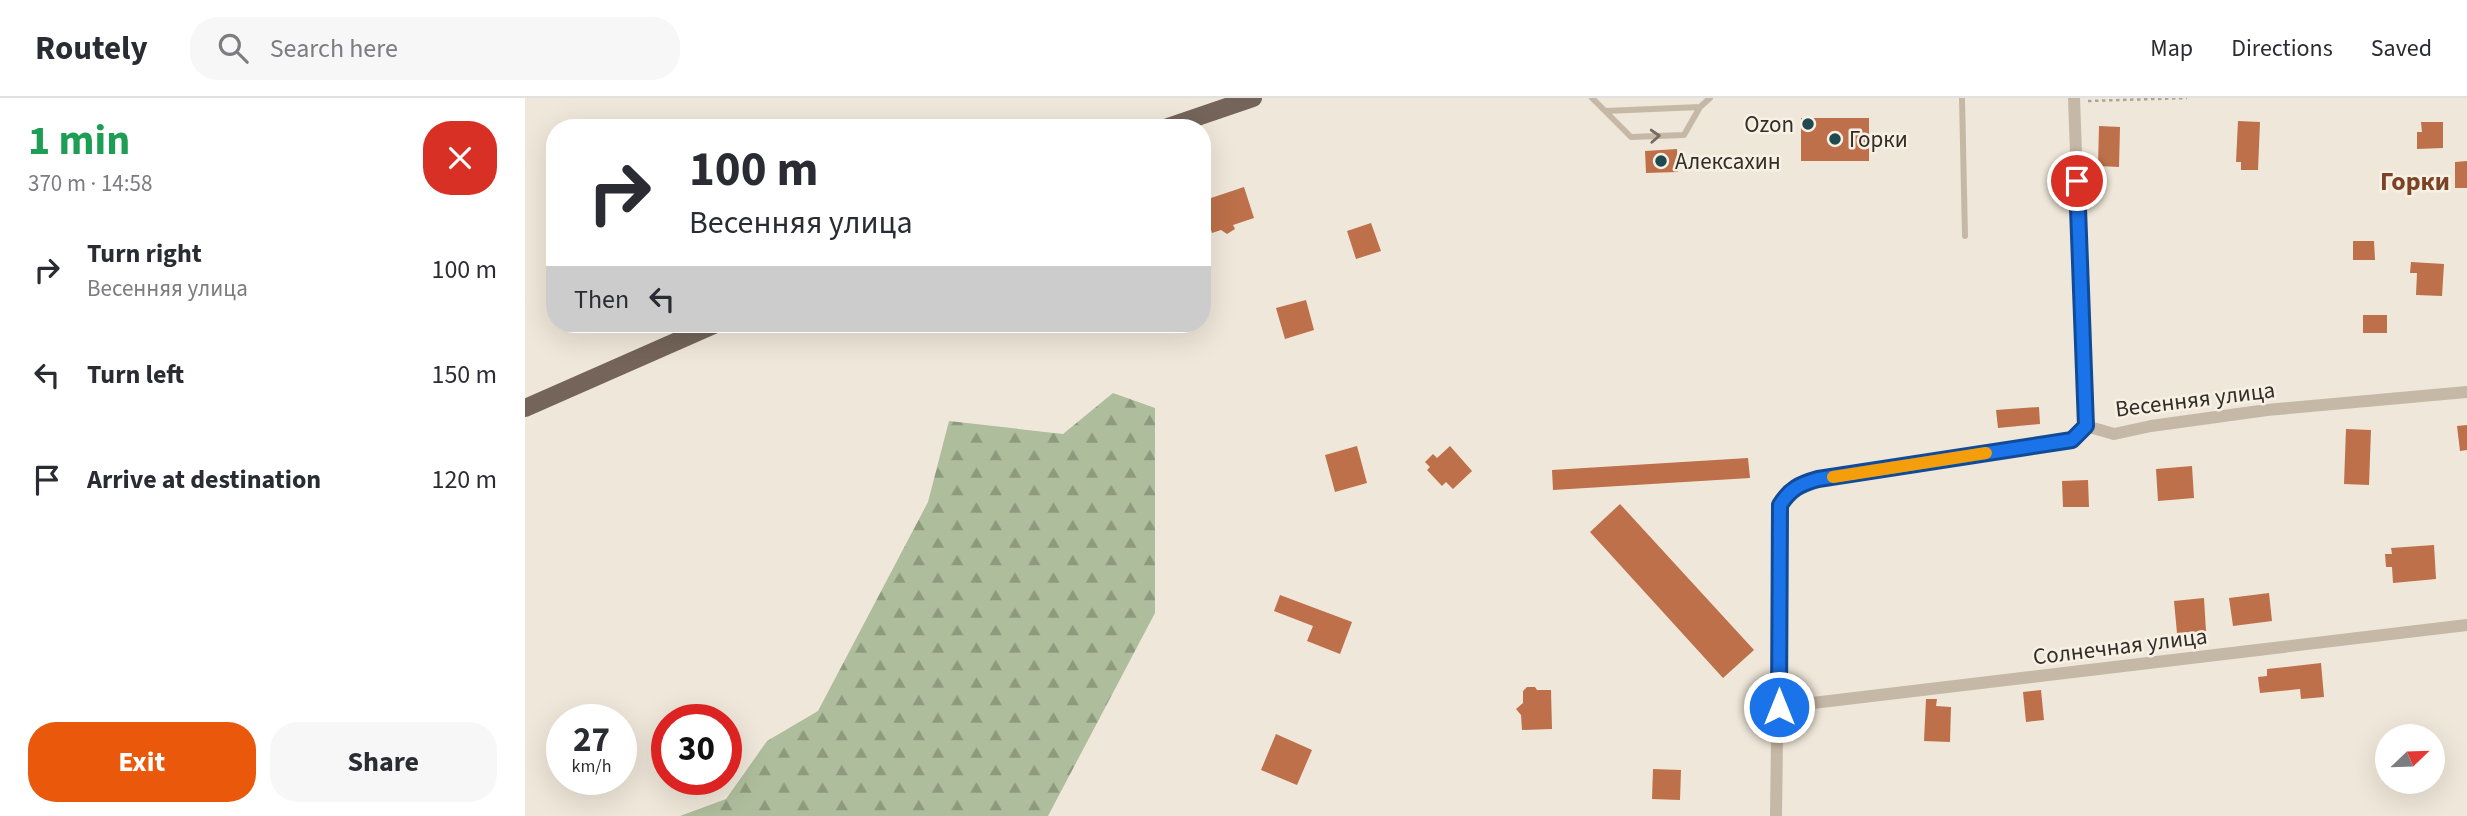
<!DOCTYPE html>
<html lang="en">
<head>
<meta charset="utf-8">
<style>
  :root { --surface:#fff; --page:#f7f7f7; --text:#2b2b33; --muted:#7c7c81; --line:#e1e1e2; --accent:#ea580c }
  body { margin:0; font-family:"Source Sans 3",sans-serif; background:var(--page); color:var(--text); height:100vh; display:flex; flex-direction:column; font-size:26px; white-space:nowrap }
  * { box-sizing:border-box; margin:0 }
  p { font-size:23px; color:var(--muted) }
  .icon { flex:none; width:38px; height:38px; fill:none; stroke:currentColor; stroke-width:2; stroke-linecap:round; stroke-linejoin:round }
  .map { position:relative; flex:1; overflow:hidden }
  .details { display:flex; flex-direction:column; background:var(--surface); width:525px }
  .details>* { flex:none }
  .banner { position:absolute; left:21px; top:21px; width:665px; height:214px; border-radius:28px; box-shadow:0 7px 28px #0002; background:#fff; color:var(--text); overflow:hidden }
  .needle { width:46px; rotate:67deg }
  .buttons { position:absolute; left:1850px; top:626px; display:grid; gap:14px }
  .buttons a { display:grid; place-items:center; width:70px; height:70px; border-radius:50%; background:var(--surface); box-shadow:0 7px 28px #0002; font-size:35px }
  .speed { position:absolute; left:21px; top:606px; display:flex; gap:14px; font-size:35px; font-weight:700; text-align:center }
  .speed>* { display:grid; place-content:center; width:91px; height:91px; border-radius:50%; background:var(--surface); box-shadow:0 7px 28px #0002; line-height:1 }
  .speed small { font-size:18px; font-weight:400 }
  .speed .limit { border:10px solid #d22; background:#fff; color:#111 }
  .pin { position:absolute; display:grid; place-items:center; width:60px; height:60px; color:#fff; margin:-30px; border:4px solid #fff; border-radius:50%; box-shadow:0 2px 7px #0007 }
  .me { position:absolute; width:77px; margin:-38px; rotate:0deg; stroke-linejoin:round; filter:drop-shadow(0 0 5px #0008) }
  .turn { display:flex; align-items:center; gap:24px; height:147px; padding:0 28px; font-size:32px }
  .turn .icon { width:91px; height:91px; stroke-width:2.5 }
  .turn b { display:block; font-size:49px; line-height:60px }
  .then { display:flex; align-items:center; height:66px; padding:0 28px; background:#0003; gap:14px; font-size:26px }
  .round { display:grid; place-items:center; flex:none; width:74px; height:74px; border-radius:28px; background:var(--page) }
  .overview { display:flex; align-items:center; justify-content:space-between; height:119px; padding:0 28px }
  h1 { font-size:42px; font-weight:700; line-height:52px; color:#1e9e55 }
  .primary-button { display:flex; gap:14px; margin-top:auto; padding:14px 28px }
  .primary-button a { flex:1; height:80px; border-radius:28px; background:var(--accent); color:#fff; font-size:28px; font-weight:700; line-height:80px; text-align:center }
  .primary-button a+a { background:var(--page); color:var(--text) }
  ul { padding:0; list-style:none }
  li { display:flex; align-items:center; gap:21px; height:105px; padding:0 28px }
  li div { flex:1 }
  li b { display:block; font-size:26px }
  li em { font-style:normal }
  header { display:flex; align-items:center; gap:42px; box-sizing:border-box; height:98px; padding:0 35px; background:var(--surface); border-bottom:2px solid var(--line) }
  header strong { font-size:33px }
  nav { display:flex; gap:38px; margin-inline-start:auto; font-size:24px }
  .search { width:490px; height:63px; background:var(--page); display:flex; align-items:center; gap:18px; box-sizing:border-box; padding:0 24px; border-radius:28px; color:var(--muted); font-size:26px }
  main { display:flex; flex:1; min-height:0 }
  .map>svg:first-child { display:block }
  .forest { fill:url(#forest-firs) }
  .building { fill:#bd7049 }
  .lines { fill:none; stroke-linecap:round; stroke-linejoin:round }
  .path { stroke:#b2a291; stroke-width:2.5; stroke-dasharray:3.5 3.5; stroke-linecap:butt }
  .lane { stroke:#c6b8a6; stroke-width:6 }
  .street { stroke:#c6b8a6; stroke-width:12 }
  .primary { stroke:#746459; stroke-width:18 }
  .oneway { stroke:#756b60 }
  .route-casing { stroke:#114b97; stroke-width:18 }
  .route { stroke:#1a73e8; stroke-width:12 }
  .slow { stroke:#f59e0b; stroke-width:12 }
  .poi-dot { fill:#1f4a51; stroke:#f7f1e5; stroke-width:2.5 }
  .labels { text-anchor:middle; stroke-width:5; stroke-linejoin:round; paint-order:stroke }
  .poi-label { font-size:23px; fill:#332c27; stroke:#f7f1e5; text-anchor:start }
  .street-label { font-size:23px; fill:#332c27; stroke:#f7f1e5 }
  .quarter-label { font-size:26px; font-weight:bold; fill:#7c4225; stroke:#f7f1e5 }
</style>
</head>
<body>
<header>
<strong>Routely</strong>
<div class="search"><svg class="icon" aria-label="search" viewBox="0 0 24 24"><circle cx="10" cy="10" r="6"/><path d="M15 15l6 6"/></svg>Search here</div>
<nav><a>Map</a><a>Directions</a><a>Saved</a></nav>
</header>
<main>
<section class="details">
<div class="overview"><div><h1>1 min</h1><p>370 m · 14:58</p></div><a class="round" style="background:#d93025;color:#fff"><svg class="icon" aria-label="close" viewBox="0 0 24 24"><path d="M6 6l12 12M18 6L6 18"/></svg></a></div>
<ul>
<li><svg class="icon" aria-label="right" viewBox="0 0 24 24"><path d="M7 20v-9h11M14 6l5 5-5 5"/></svg><div><b>Turn right</b><p>Весенняя улица</p></div><em>100 m</em></li>
<li><svg class="icon" aria-label="left" viewBox="0 0 24 24"><path d="M17 20v-9H6M10 6l-5 5 5 5"/></svg><div><b>Turn left</b></div><em>150 m</em></li>
<li><svg class="icon" aria-label="arrive" viewBox="0 0 24 24"><path d="M6 21V4h12l-3 4 3 4H6"/></svg><div><b>Arrive at destination</b></div><em>120 m</em></li>
</ul>
<div class="primary-button"><a>Exit</a><a>Share</a></div>
</section>
<div class="map">
<svg width="1942" height="718" viewBox="0 0 1942 718">
  <defs>
    <pattern id="forest-firs" width="22" height="20" patternUnits="userSpaceOnUse" patternTransform="scale(1.75)"><rect width="22" height="20" fill="#aebd9b"/><path d="M5 1l3.5 6h-7zM16 11l3.5 6h-7z" fill="#8e9a7e"/></pattern>
  </defs>
  <rect width="100%" height="100%" fill="#efe7d9"/>
  <path class="forest" d="M 588,295 L 630,310 L 630,515 L 523,718 L 155,718 L 201,701 L 242,643 L 293,613 L 403,404 L 424,323 L 538,336 Z"/>
  <path class="building" d="M 1276,20 L 1344,20 L 1344,63 L 1276,63 Z
    M 1713,23 L 1735,24 L 1733,72 L 1716,72 L 1716,64 L 1711,64 Z
    M 1896,24 L 1918,24 L 1918,50 L 1892,51 L 1892,34 L 1897,34 Z
    M 1574,28 L 1595,29 L 1594,69 L 1573,68 Z
    M 1152,51 L 1153,74 L 1121,75 L 1120,53 Z
    M 1942,63 L 1942,90 L 1930,90 L 1930,64 Z
    M 719,89 L 729,120 L 708,127 L 710,131 L 702,136 L 696,132 L 687,135 L 677,103 Z
    M 846,125 L 856,153 L 831,161 L 822,133 Z
    M 1828,143 L 1849,143 L 1850,162 L 1828,162 Z
    M 1886,164 L 1919,166 L 1917,198 L 1891,197 L 1892,175 L 1885,175 Z
    M 781,202 L 789,232 L 760,241 L 751,210 Z
    M 1838,217 L 1862,217 L 1862,235 L 1838,235 Z
    M 1514,309 L 1515,326 L 1473,330 L 1471,312 Z
    M 1942,327 L 1942,352 L 1935,353 L 1932,328 Z
    M 1821,331 L 1846,332 L 1844,387 L 1819,386 Z
    M 832,348 L 842,385 L 810,394 L 800,357 Z
    M 925,348 L 947,373 L 928,391 L 921,384 L 917,388 L 902,372 L 905,369 L 900,364 L 908,356 L 912,360 Z
    M 1223,360 L 1225,380 L 1028,392 L 1027,372 Z
    M 1667,368 L 1669,400 L 1633,403 L 1631,371 Z
    M 1563,382 L 1564,409 L 1538,409 L 1537,383 Z
    M 1095,406 L 1229,552 L 1198,580 L 1065,434 Z
    M 1909,447 L 1911,481 L 1868,485 L 1867,469 L 1861,469 L 1860,456 L 1867,456 L 1866,450 Z
    M 1744,495 L 1747,523 L 1708,528 L 1704,500 Z
    M 755,497 L 827,524 L 815,556 L 782,543 L 788,528 L 749,513 Z
    M 1679,500 L 1681,533 L 1652,535 L 1649,503 Z
    M 1796,565 L 1799,599 L 1776,601 L 1775,591 L 1735,595 L 1733,579 L 1742,578 L 1742,571 Z
    M 1002,589 L 1010,589 L 1012,592 L 1026,592 L 1027,631 L 997,632 L 996,617 L 991,611 L 998,605 L 998,593 Z
    M 1516,592 L 1519,622 L 1501,624 L 1498,594 Z
    M 1401,601 L 1412,601 L 1411,608 L 1426,609 L 1425,644 L 1399,643 Z
    M 751,636 L 787,652 L 772,687 L 736,672 Z
    M 1128,671 L 1156,672 L 1155,702 L 1127,701 Z"/>
  <g class="lines">
    <path class="path" d="M 1563,3 L 1662,0"/>
    <path class="lane" d="M 1067,0 L 1080,13 L 1175,9 L 1185,0
      M 1437,0 L 1440,138
      M 1080,13 L 1106,39 L 1159,37 L 1175,9"/>
    <path class="street" d="M 1549,0 L 1561,328
      M 1561,328 L 1589,336 L 1626,328 L 1742,312 L 1942,294
      M 1254,609 L 1942,527
      M 1251,718 L 1255,407 C 1265,391 1275,386 1293,381 L 1547,342 L 1561,328"/>
    <path class="primary" d="M 640,30 L 728,0
      M 0,310 L 191,226"/>
  </g>
  <defs><path id="oneway-chevron" d="M-2-3.5L2.5 0L-2 3.5" fill="none" stroke-width="1.6" stroke-linecap="round" stroke-linejoin="round" transform="scale(1.75)"/></defs>
  <use class="oneway" href="#oneway-chevron" transform="translate(1130 38) rotate(-3)"/>
  <g class="lines">
    <g class="route-casing">
      <path id="route" d="M 1254,609 L 1255,407 C 1265,391 1275,386 1293,381 L 1547,342 L 1561,328 L 1552,83"/>
    </g>
    <use href="#route" class="route"/>
    <path class="slow" d="M 1308,379 L 1461,355"/>
  </g>
  <g class="poi-dot">
    <circle cx="1283" cy="26" r="7"/>
    <circle cx="1310" cy="41" r="7"/>
    <circle cx="1136" cy="63" r="7"/>
  </g>
  <g class="labels">
    <g class="poi-label">
      <text x="1269" y="34" text-anchor="end">Ozon</text>
      <text x="1324" y="49">Горки</text>
      <text x="1150" y="71">Алексахин</text>
    </g>
    <g class="street-label">
      <text transform="translate(1670 301) rotate(-7)" y="8">Весенняя улица</text>
      <text transform="translate(1595 548) rotate(-7)" y="8">Солнечная улица</text>
    </g>
    <g class="quarter-label">
      <text x="1890" y="92">Горки</text>
    </g>
  </g>
</svg>
<div class="buttons">
<a><svg class="needle" viewBox="-14 -14 28 28"><path d="M0-13l5 13h-10z" fill="#e53935"/><path d="M0 13l5-13h-10z" fill="#7c7c81"/></svg></a>
</div>
<div class="speed"><div>27<small>km/h</small></div><div class="limit">30</div></div>
<div class="pin" style="left:1552px;top:83px;background:#d93025"><svg class="icon" aria-label="arrive" viewBox="0 0 24 24"><path d="M6 21V4h12l-3 4 3 4H6"/></svg></div>
<svg class="me" style="left:1254px;top:609px" viewBox="-20 -20 40 40"><circle r="17" fill="#1a73e8" stroke="#fff" stroke-width="3"/><path d="M0-11L8 9 0 5-8 9z" fill="#fff"/></svg>
<div class="banner">
<div class="turn"><svg class="icon" aria-label="right" viewBox="0 0 24 24"><path d="M7 20v-9h11M14 6l5 5-5 5"/></svg><div><b>100 m</b>Весенняя улица</div></div>
<div class="then">Then<svg class="icon" aria-label="left" viewBox="0 0 24 24"><path d="M17 20v-9H6M10 6l-5 5 5 5"/></svg></div>
</div>
</div>
</main>
</body>
</html>
